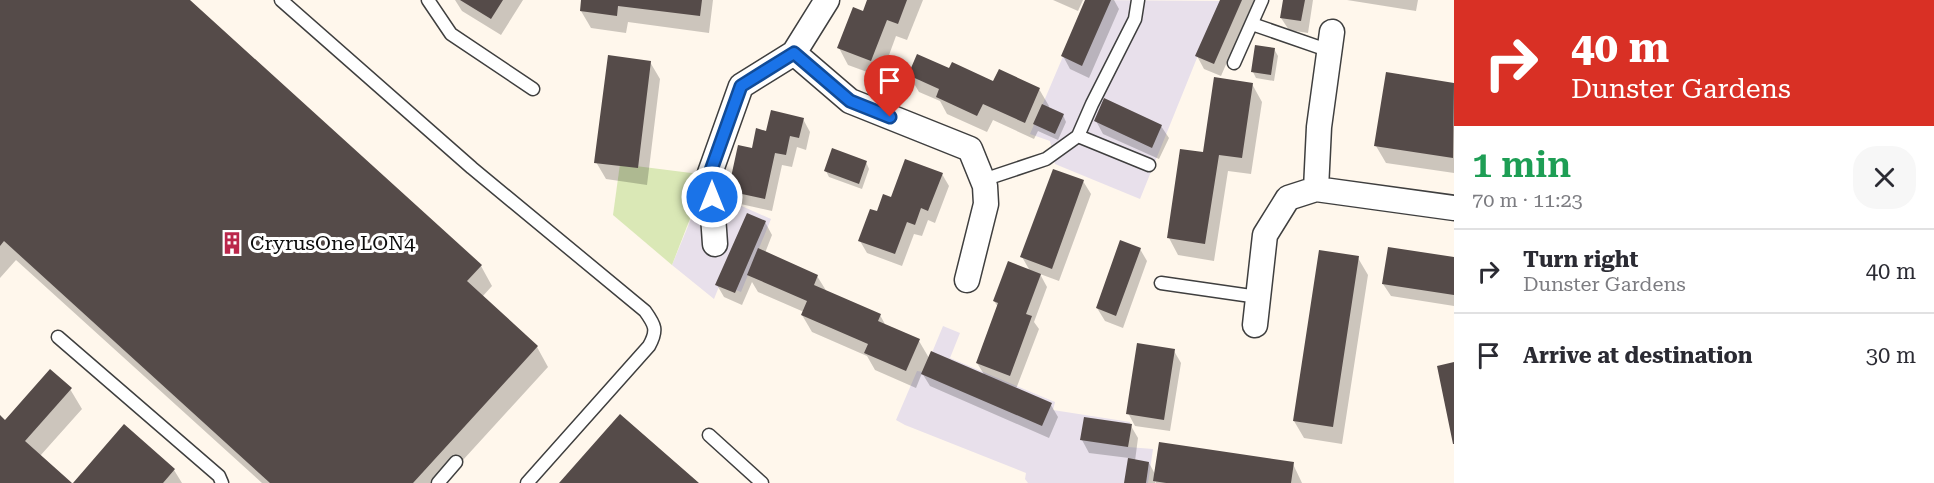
<!DOCTYPE html>
<html lang="en">
<head>
<meta charset="utf-8">
<style>
  :root { --surface:#fff; --page:#f7f7f7; --text:#2b2b33; --muted:#7c7c81; --line:#e1e1e2 }
  body { margin:0; font-family:"Roboto Serif",serif; background:var(--page); color:var(--text); height:100vh; display:flex; flex-direction:column; font-size:22px; white-space:nowrap }
  * { box-sizing:border-box; margin:0 }
  p { font-size:20px; color:var(--muted) }
  .icon { flex:none; width:33px; height:33px; fill:none; stroke:currentColor; stroke-width:2; stroke-linecap:round; stroke-linejoin:round }
  .map { position:relative; flex:1; overflow:hidden }
  .panel { display:flex; flex-direction:column; background:var(--surface); width:480px }
  .panel>* { flex:none }
  .top-card { background:#d93025; color:#fff; overflow:hidden }
  .pin { position:absolute; display:grid; place-items:center; width:51px; height:51px; color:#fff; margin:-62px -26px; border-radius:50% 50% 50% 0; rotate:-45deg; box-shadow:0 0 6px #0007 }
  .pin .icon { rotate:45deg }
  .me { position:absolute; width:66px; margin:-33px; rotate:0deg; stroke-linejoin:round; filter:drop-shadow(0 0 4px #0008) }
  .turn { display:flex; align-items:center; gap:21px; height:126px; padding:0 18px; font-size:27px }
  .turn .icon { width:78px; height:78px; stroke-width:2.5 }
  .turn b { display:block; font-size:42px; line-height:51px }
  .round { display:grid; place-items:center; flex:none; width:63px; height:63px; border-radius:24px; background:var(--page) }
  .summary { display:flex; align-items:center; justify-content:space-between; height:102px; padding:0 18px }
  h1 { font-size:36px; font-weight:600; line-height:45px; color:#1e9e55 }
  ul { padding:0; list-style:none }
  li { display:flex; align-items:center; gap:18px; height:84px; padding:0 18px; border-top:2px solid var(--line) }
  li div { flex:1 }
  li b { display:block; font-size:22px }
  li em { font-style:normal }
  main { display:flex; flex:1; min-height:0 }
  .map>svg:first-child { display:block }
  .industrial { fill:#e8e0eb }
  .green { fill:#dae8b6 }
  .shadow { fill:#0003 }
  .building { fill:#554b49 }
  .lines { fill:none; stroke-linecap:round; stroke-linejoin:round }
  .service-casing { stroke:#3f3f3f; stroke-width:15 }
  .minor-casing { stroke:#3f3f3f; stroke-width:27 }
  .service { stroke:#fff; stroke-width:12 }
  .minor { stroke:#fff; stroke-width:24 }
  .route-casing { stroke:#114b97; stroke-width:15 }
  .route { stroke:#1a73e8; stroke-width:10 }
  .labels { text-anchor:middle; stroke-width:6; stroke-linejoin:round; paint-order:stroke }
  .poi-label { font-size:20px; fill:#0c0c0c; stroke:#fff; text-anchor:start }
</style>
</head>
<body>
<main>
<div class="map">
<svg width="1454" height="483" viewBox="0 0 1454 483">
  <rect width="100%" height="100%" fill="#fff7ec"/>
  <path class="industrial" d="M 1087,0 L 1220,1 L 1140,199 L 1055,164 L 1050,141 L 1030,134 Z
    M 707,180 L 728,200 L 771,219 L 741,292 L 720,284 L 714,299 L 672,265 Z
    M 943,326 L 960,333 L 950,358 L 1055,402 L 1053,410 L 1130,422 L 1127,444 L 1128,447 L 1153,449 L 1148,483 L 1028,483 L 1025,479 L 1026,473 L 905,425 L 896,420 L 917,371 L 924,372 Z"/>
  <path class="green" d="M 620,164 L 707,175 L 672,265 L 613,215 Z"/>
  <path class="shadow" d="M 0,0 L 188,0 L 481,266 L 492,286 L 482,297 L 537,347 L 548,367 L 442,483 L 262,483 L 16,260 L 0,278 Z
    M 455,0 L 523,0 L 501,35 L 462,11 Z
    M 583,0 L 713,0 L 709,33 L 628,22 L 626,33 L 591,28 L 581,11 Z
    M 869,0 L 923,0 L 907,40 L 896,36 L 881,77 L 848,65 L 839,48 L 864,13 Z
    M 1053,0 L 1083,0 L 1078,11 Z
    M 1087,0 L 1114,0 L 1119,9 L 1089,78 L 1070,69 L 1063,56 Z
    M 1222,0 L 1254,0 L 1221,76 L 1204,69 L 1197,56 Z
    M 1284,0 L 1313,0 L 1308,33 L 1289,30 L 1281,18 Z
    M 1347,0 L 1418,0 L 1416,11 Z
    M 1274,49 L 1278,56 L 1274,81 L 1256,78 L 1253,72 Z
    M 650,62 L 660,79 L 647,185 L 606,179 L 596,162 Z
    M 950,70 L 994,83 L 1039,89 L 1049,106 L 1048,109 L 1063,115 L 1066,122 L 1058,140 L 1038,131 L 1034,139 L 993,120 L 987,132 L 947,114 L 940,101 L 919,92 L 909,75 Z
    M 1387,74 L 1454,85 L 1454,173 L 1386,163 L 1376,146 Z
    M 1252,84 L 1262,102 L 1251,174 L 1228,171 L 1214,261 L 1178,255 L 1169,238 L 1204,154 Z
    M 803,119 L 810,132 L 806,150 L 797,147 L 792,167 L 782,165 L 772,211 L 736,203 L 729,190 L 753,149 L 767,132 Z
    M 1096,121 L 1161,126 L 1169,138 L 1159,159 L 1103,134 Z
    M 866,162 L 869,169 L 862,189 L 829,177 L 826,171 Z
    M 942,174 L 949,186 L 935,223 L 928,220 L 922,236 L 914,234 L 902,266 L 867,253 L 860,241 L 878,213 L 892,199 Z
    M 1083,181 L 1091,194 L 1059,281 L 1040,274 L 1047,287 L 1034,322 L 1039,329 L 1016,389 L 1051,405 L 1058,417 L 1049,438 L 930,386 L 922,373 L 916,388 L 875,370 L 867,356 L 812,332 L 802,315 L 804,312 L 758,292 L 752,282 L 742,305 L 724,297 L 717,285 L 765,222 L 772,235 L 765,253 L 817,276 L 827,292 L 880,315 L 886,326 L 919,341 L 929,358 L 985,376 L 977,363 L 998,307 L 994,301 L 1030,271 L 1022,257 Z
    M 1140,249 L 1147,261 L 1123,328 L 1105,321 L 1097,308 Z
    M 1358,258 L 1368,275 L 1342,444 L 1304,438 L 1294,421 Z
    M 1454,259 L 1454,306 L 1391,296 L 1383,284 Z
    M 1174,351 L 1181,363 L 1170,431 L 1135,426 L 1128,413 Z
    M 70,389 L 82,409 L 40,456 L 70,483 L 0,483 L 0,417 L 5,422 Z
    M 1131,426 L 1138,438 L 1135,461 L 1149,463 L 1156,476 L 1293,464 L 1302,483 L 1176,483 L 1165,481 L 1165,483 L 1156,483 L 1155,481 L 1155,483 L 1126,483 L 1129,458 L 1089,453 L 1082,440 Z
    M 174,470 L 182,483 L 75,483 Z"/>
  <path class="building" d="M 0,0 L 190,0 L 482,265 L 467,281 L 538,346 L 413,483 L 270,483 L 4,241 L 0,246 Z
    M 460,0 L 503,0 L 491,19 Z
    M 581,0 L 702,0 L 700,16 L 618,6 L 617,16 L 580,11 Z
    M 867,0 L 907,0 L 898,24 L 887,20 L 871,61 L 837,48 L 853,7 L 863,11 Z
    M 1085,0 L 1111,0 L 1082,66 L 1061,56 Z
    M 1220,0 L 1242,0 L 1214,64 L 1195,56 Z
    M 1283,0 L 1305,0 L 1301,21 L 1280,18 Z
    M 1255,45 L 1275,48 L 1271,75 L 1251,72 Z
    M 917,54 L 949,68 L 952,62 L 993,81 L 999,69 L 1040,88 L 1025,123 L 983,104 L 977,116 L 936,97 L 939,89 L 908,75 Z
    M 608,55 L 651,61 L 638,168 L 594,163 Z
    M 1386,72 L 1454,83 L 1453,158 L 1374,146 Z
    M 1214,77 L 1253,83 L 1242,158 L 1219,155 L 1205,244 L 1167,238 L 1180,149 L 1203,152 Z
    M 1104,98 L 1162,125 L 1152,148 L 1094,121 Z
    M 1042,104 L 1064,114 L 1055,134 L 1033,124 Z
    M 771,110 L 804,118 L 799,138 L 790,136 L 786,155 L 775,153 L 765,199 L 728,191 L 738,145 L 752,148 L 756,128 L 766,131 Z
    M 832,148 L 867,161 L 859,184 L 824,171 Z
    M 905,159 L 943,173 L 928,211 L 921,208 L 915,225 L 907,222 L 895,254 L 858,241 L 870,209 L 877,211 L 883,194 L 891,197 Z
    M 1053,169 L 1084,180 L 1052,269 L 1020,257 Z
    M 747,213 L 766,221 L 735,293 L 715,285 Z
    M 1120,240 L 1141,248 L 1116,316 L 1096,308 Z
    M 1388,247 L 1454,257 L 1454,295 L 1382,284 Z
    M 758,248 L 818,275 L 814,285 L 881,314 L 878,321 L 920,339 L 906,371 L 864,353 L 868,344 L 801,315 L 807,301 L 747,275 Z
    M 1319,250 L 1359,256 L 1333,427 L 1293,421 Z
    M 1008,261 L 1041,274 L 1026,314 L 1032,316 L 1010,376 L 976,363 L 998,303 L 993,301 Z
    M 1137,343 L 1175,349 L 1164,420 L 1126,414 Z
    M 931,351 L 1052,403 L 1042,426 L 921,374 Z
    M 1454,362 L 1454,444 L 1453,444 L 1437,366 Z
    M 50,369 L 72,388 L 25,441 L 72,483 L 0,483 L 0,415 L 5,420 Z
    M 620,414 L 699,483 L 559,483 Z
    M 1084,417 L 1132,424 L 1128,447 L 1080,440 Z
    M 124,424 L 175,469 L 163,483 L 73,483 Z
    M 1159,442 L 1294,462 L 1291,483 L 1166,483 L 1153,481 Z
    M 1128,458 L 1149,462 L 1146,483 L 1124,483 Z"/>
  <g class="lines">
    <g class="service-casing">
      <path id="service" d="M 281,0 L 472,168 L 645,311 C 655,325 658,330 649,346 L 527,483
        M 428,0 L 451,34 L 533,89
        M 1252,24 L 1330,51
        M 1234,63 L 1262,0
        M 1078,136 L 1149,165
        M 983,180 L 1046,159 L 1078,136 L 1092,104 L 1135,19 L 1138,0
        M 1161,283 L 1258,297
        M 58,337 L 219,476 L 222,483
        M 709,435 L 762,483
        M 438,483 L 456,462"/>
    </g>
    <g class="minor-casing">
      <path id="minor" d="M 794,53 L 850,101 L 970,149 L 985,186 L 986,204 L 967,280
        M 1316,189 L 1319,127 L 1332,32
        M 715,244 L 710,173 L 741,86 L 794,53 L 827,0
        M 1255,325 L 1265,235 L 1288,198 L 1316,189 L 1454,208"/>
    </g>
    <use href="#service" class="service"/>
    <use href="#minor" class="minor"/>
  </g>
  <g class="lines">
    <g class="route-casing">
      <path id="route" d="M 712,197 L 710,173 L 741,86 L 794,53 L 850,101 L 890,117"/>
    </g>
    <use href="#route" class="route"/>
  </g>
  <defs>
    <g id="building-bare" transform="scale(1.8)"><path d="M-4-6H4V6H1V3H-1V6H-4ZM-2.5-4.3h1.7v1.8h-1.7ZM.8-4.3h1.7v1.8H.8ZM-2.5-1h1.7V.8h-1.7ZM.8-1h1.7V.8H.8Z" fill="#ba274b" stroke="#fff" stroke-width="2.5" paint-order="stroke"/></g>
  </defs>
  <g fill-rule="evenodd">
    <use href="#building-bare" x="232" y="243"/>
  </g>
  <g class="labels">
    <g class="poi-label">
      <text x="250" y="250">CryrusOne LON4</text>
    </g>
  </g>
</svg>
<div class="pin" style="left:890px;top:117px;background:#d93025"><svg class="icon" aria-label="arrive" viewBox="0 0 24 24"><path d="M6 21V4h12l-3 4 3 4H6"/></svg></div>
<svg class="me" style="left:712px;top:197px" viewBox="-20 -20 40 40"><circle r="17" fill="#1a73e8" stroke="#fff" stroke-width="3"/><path d="M0-11L8 9 0 5-8 9z" fill="#fff"/></svg>
</div>
<section class="panel">
<div class="top-card">
<div class="turn"><svg class="icon" aria-label="right" viewBox="0 0 24 24"><path d="M7 20v-9h11M14 6l5 5-5 5"/></svg><div><b>40 m</b>Dunster Gardens</div></div>
</div>
<div class="summary"><div><h1>1 min</h1><p>70 m · 11:23</p></div><a class="round"><svg class="icon" aria-label="close" viewBox="0 0 24 24"><path d="M6 6l12 12M18 6L6 18"/></svg></a></div>
<ul>
<li><svg class="icon" aria-label="right" viewBox="0 0 24 24"><path d="M7 20v-9h11M14 6l5 5-5 5"/></svg><div><b>Turn right</b><p>Dunster Gardens</p></div><em>40 m</em></li>
<li><svg class="icon" aria-label="arrive" viewBox="0 0 24 24"><path d="M6 21V4h12l-3 4 3 4H6"/></svg><div><b>Arrive at destination</b></div><em>30 m</em></li>
</ul>
</section>
</main>
</body>
</html>
